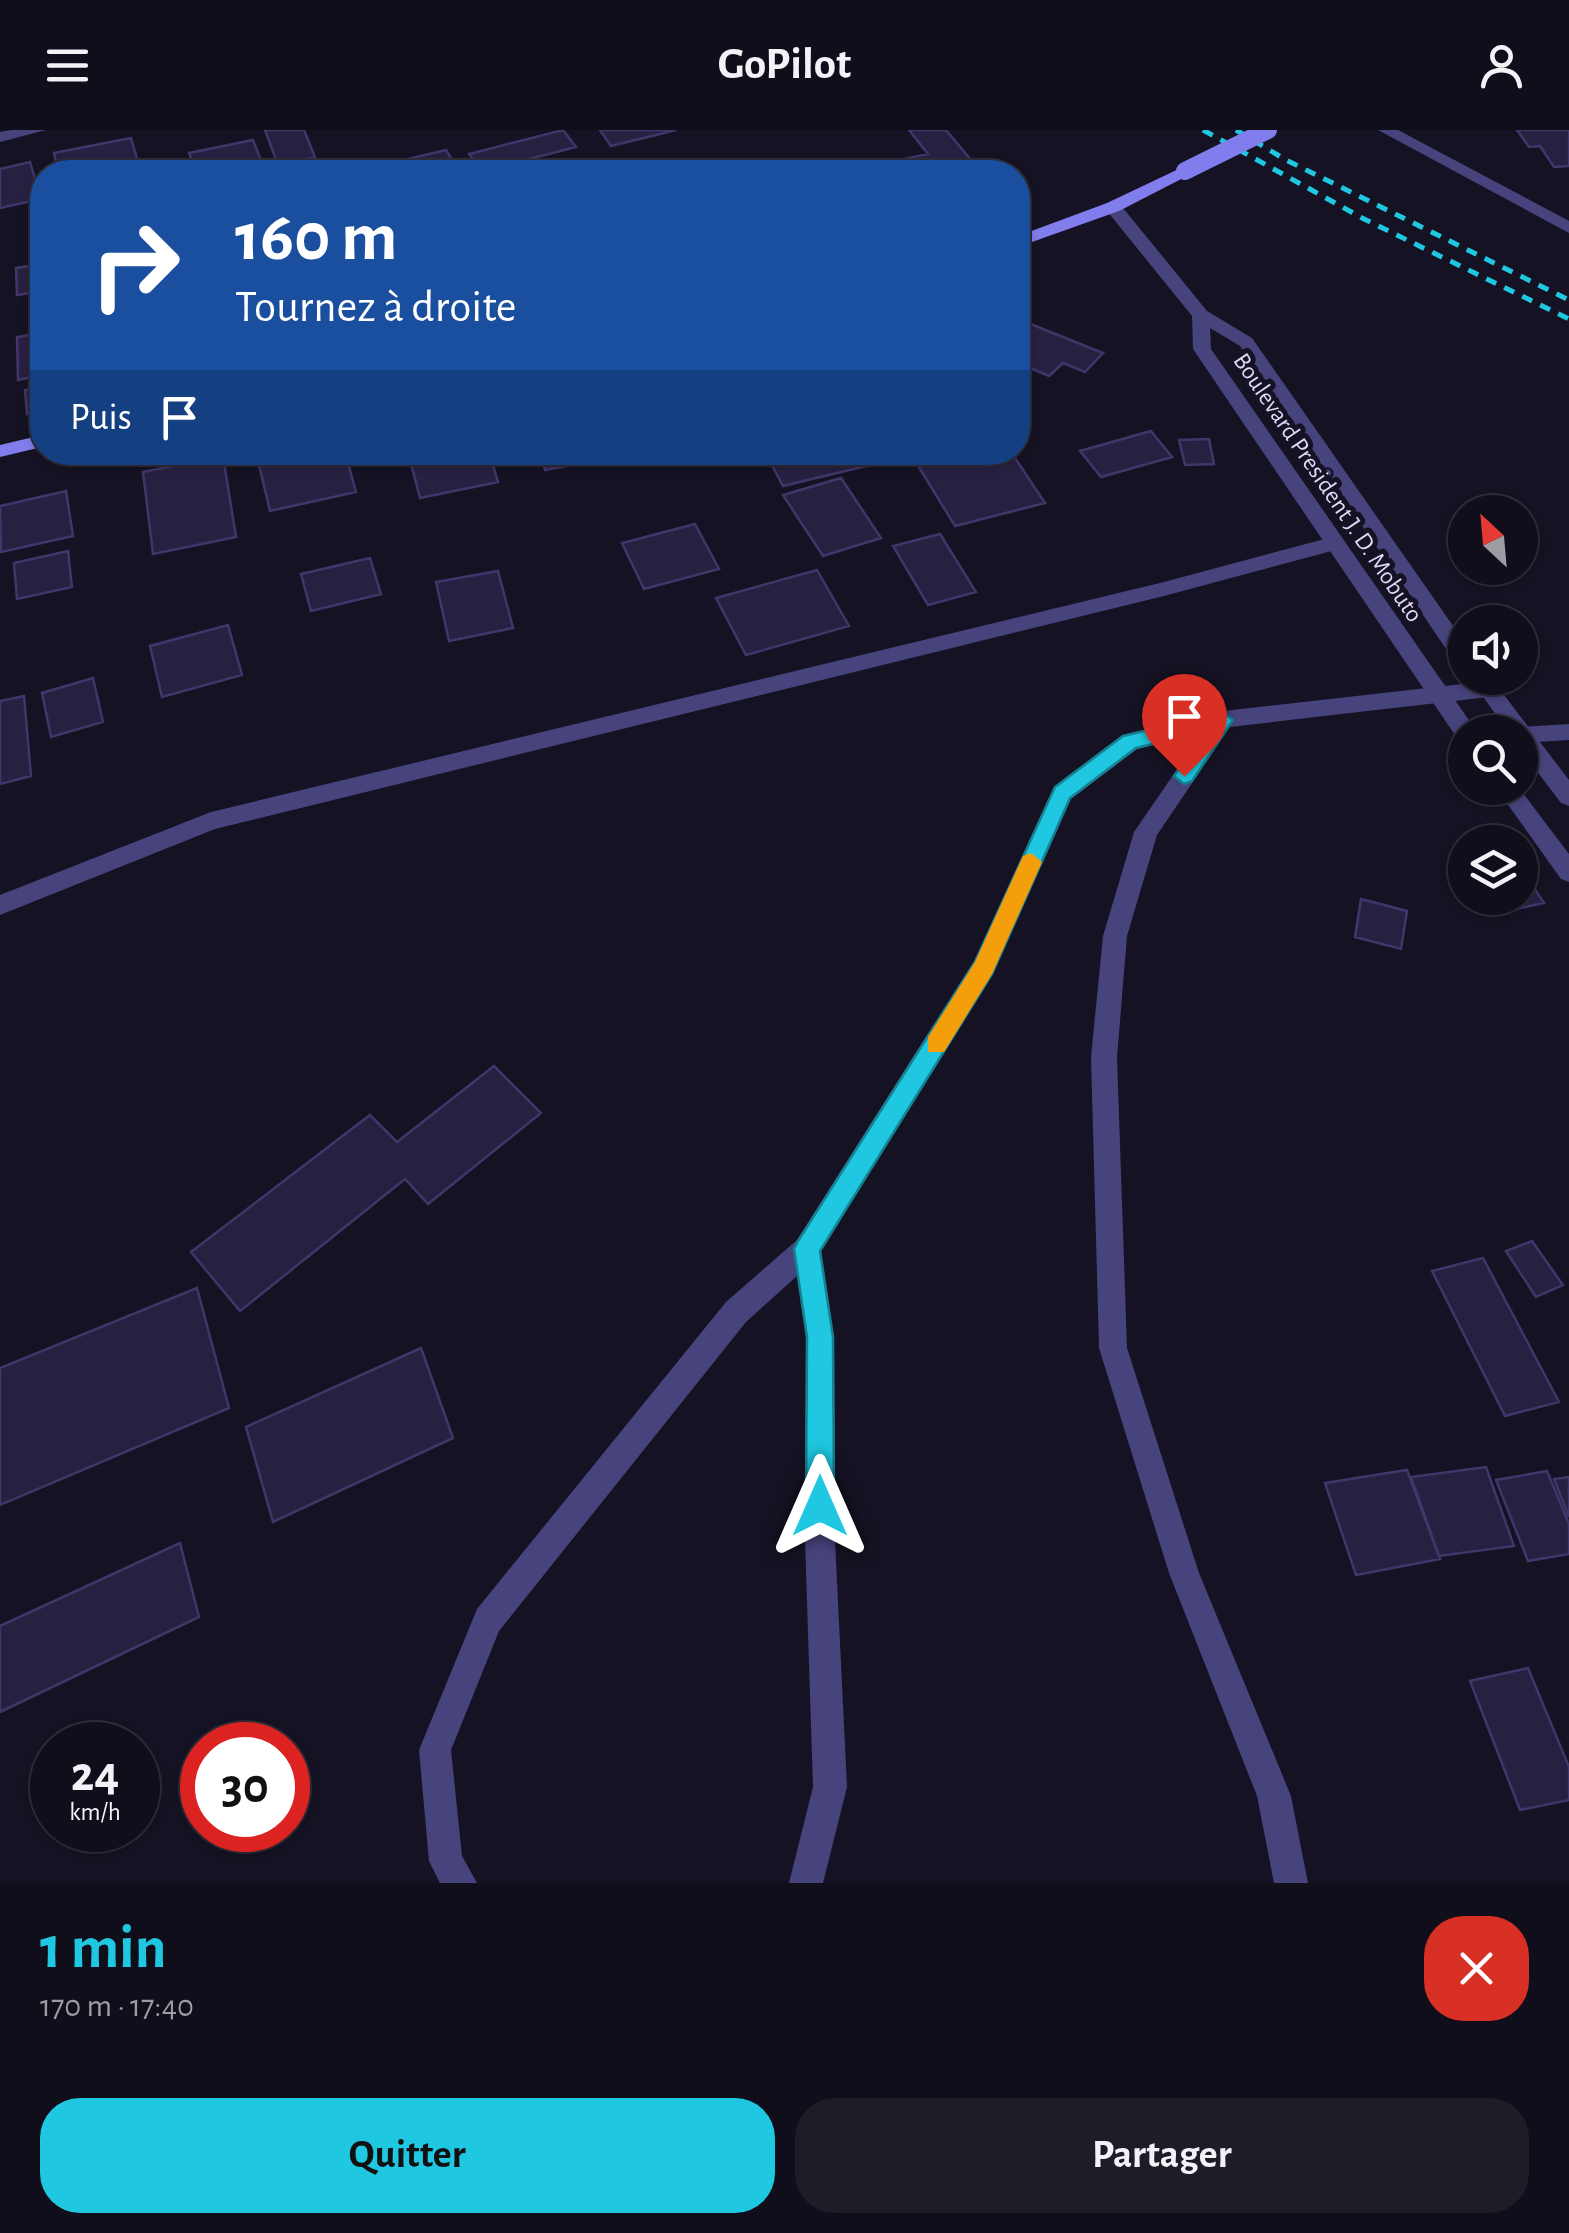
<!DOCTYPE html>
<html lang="fr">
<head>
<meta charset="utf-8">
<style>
  :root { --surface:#100e1a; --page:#1e1c27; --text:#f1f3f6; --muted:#9c9ca2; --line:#302e39; --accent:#1fc8e0 }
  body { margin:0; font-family:"Alegreya Sans",sans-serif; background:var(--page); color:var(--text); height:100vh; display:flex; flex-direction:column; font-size:38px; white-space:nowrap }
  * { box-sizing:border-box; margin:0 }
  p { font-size:32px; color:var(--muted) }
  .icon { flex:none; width:55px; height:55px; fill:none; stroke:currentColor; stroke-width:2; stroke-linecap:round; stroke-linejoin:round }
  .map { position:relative; height:1753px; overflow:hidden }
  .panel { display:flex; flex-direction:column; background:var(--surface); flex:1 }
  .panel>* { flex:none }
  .banner { position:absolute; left:30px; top:30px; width:1000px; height:305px; border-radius:40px; box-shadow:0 2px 8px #0004,0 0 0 2px var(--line); background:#1a4fa0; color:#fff; overflow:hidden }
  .needle { width:65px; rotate:334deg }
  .buttons { position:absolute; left:1448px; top:365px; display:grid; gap:20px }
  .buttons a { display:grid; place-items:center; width:90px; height:90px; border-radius:50%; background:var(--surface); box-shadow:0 2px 8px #0004,0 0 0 2px var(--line); font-size:50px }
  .speed { position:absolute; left:30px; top:1592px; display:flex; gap:20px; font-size:50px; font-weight:700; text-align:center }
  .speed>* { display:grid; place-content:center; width:130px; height:130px; border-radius:50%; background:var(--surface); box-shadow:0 2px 8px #0004,0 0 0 2px var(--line); line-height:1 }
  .speed small { font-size:25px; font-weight:400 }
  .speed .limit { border:15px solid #d22; background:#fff; color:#111 }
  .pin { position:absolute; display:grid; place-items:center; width:85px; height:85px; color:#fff; margin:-102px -42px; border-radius:50% 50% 50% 0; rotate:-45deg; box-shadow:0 0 10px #0007 }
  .pin .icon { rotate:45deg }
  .me { position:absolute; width:110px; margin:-55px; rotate:0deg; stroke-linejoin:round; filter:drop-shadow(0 0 8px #0008) }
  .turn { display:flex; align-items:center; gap:35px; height:210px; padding:0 40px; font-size:45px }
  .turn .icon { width:130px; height:130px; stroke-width:2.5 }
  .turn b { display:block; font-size:70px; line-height:85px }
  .then { display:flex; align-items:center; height:95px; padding:0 40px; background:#0003; gap:20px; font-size:38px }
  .round { display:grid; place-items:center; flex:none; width:105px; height:105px; border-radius:40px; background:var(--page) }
  .headline { display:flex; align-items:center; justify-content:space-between; height:170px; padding:0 40px }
  h1 { font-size:60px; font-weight:700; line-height:75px; color:var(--accent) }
  .primary-button { display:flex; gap:20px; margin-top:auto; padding:20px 40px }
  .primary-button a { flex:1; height:115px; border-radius:40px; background:var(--accent); color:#111; font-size:40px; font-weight:700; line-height:115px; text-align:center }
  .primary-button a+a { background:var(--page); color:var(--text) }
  header { display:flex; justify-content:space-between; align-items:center; height:130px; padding:0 40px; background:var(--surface); font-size:45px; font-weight:700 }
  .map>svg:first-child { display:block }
  .building { fill:#282041; stroke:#41366a; stroke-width:2.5 }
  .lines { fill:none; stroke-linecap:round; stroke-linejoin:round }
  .minor { fill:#47437c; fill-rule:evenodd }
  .tertiary { fill:#47437c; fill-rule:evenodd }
  .secondary { fill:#827ded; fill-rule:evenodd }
  .rail { stroke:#1fc8e0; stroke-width:5; stroke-dasharray:11 9; stroke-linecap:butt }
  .secondary-bridge { stroke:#827ded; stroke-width:18 }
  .route { fill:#1fc8e0; stroke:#148292; stroke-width:2.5 }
  .slow { fill:#f59e0b }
  .labels { text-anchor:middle; stroke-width:10; stroke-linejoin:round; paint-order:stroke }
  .far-street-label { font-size:25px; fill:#ded9fa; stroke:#151223 }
</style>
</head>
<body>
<header><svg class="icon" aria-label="menu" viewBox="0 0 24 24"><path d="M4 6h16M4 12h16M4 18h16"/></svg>GoPilot<svg class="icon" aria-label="person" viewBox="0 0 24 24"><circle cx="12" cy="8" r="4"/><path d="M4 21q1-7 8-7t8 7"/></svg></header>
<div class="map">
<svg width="1569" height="1753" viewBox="0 0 1569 1753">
  <rect width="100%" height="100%" fill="#151223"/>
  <path class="building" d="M 265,0 L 304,0 L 315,27 L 278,35 Z
    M 563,0 L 576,17 L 482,41 L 469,24 Z
    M 600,0 L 676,0 L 611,16 Z
    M 909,0 L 946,0 L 981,42 L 892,42 L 885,33 L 928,24 Z
    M 1517,0 L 1569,0 L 1569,36 L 1554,37 L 1540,16 L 1529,17 Z
    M 131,8 L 141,42 L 58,42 L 54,23 Z
    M 253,10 L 264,38 L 196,42 L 189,23 Z
    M 446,20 L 460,42 L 397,42 L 391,33 Z
    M 30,32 L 41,69 L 0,78 L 0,39 Z
    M 42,134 L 42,161 L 17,165 L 16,138 Z
    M 1028,193 L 1103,223 L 1085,242 L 1063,233 L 1049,246 L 1018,233 L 1018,203 Z
    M 42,203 L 42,245 L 18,250 L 17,207 Z
    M 42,257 L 42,281 L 27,284 L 25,260 Z
    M 1151,301 L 1172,327 L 1101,347 L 1080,321 Z
    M 1209,309 L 1214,334 L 1185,335 L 1179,310 Z
    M 256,322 L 345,322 L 356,362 L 270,381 Z
    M 408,322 L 489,322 L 498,352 L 420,368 Z
    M 540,322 L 596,322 L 598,330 L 545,340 Z
    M 765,322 L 901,322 L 904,327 L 783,356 Z
    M 964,322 L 1011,322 L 1045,373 L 955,396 L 917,334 Z
    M 223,326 L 236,407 L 153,424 L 143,342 Z
    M 841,348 L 881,408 L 823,426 L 783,365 Z
    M 66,361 L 73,406 L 1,422 L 0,376 Z
    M 695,394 L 719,439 L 644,459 L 622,413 Z
    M 940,404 L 976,462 L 928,475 L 893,416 Z
    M 68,421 L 72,457 L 17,469 L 14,433 Z
    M 370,428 L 381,464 L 311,481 L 301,444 Z
    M 817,440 L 849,496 L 746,525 L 716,468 Z
    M 498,441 L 513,498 L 449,511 L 436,452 Z
    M 228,495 L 242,545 L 162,567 L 150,516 Z
    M 93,548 L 103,592 L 51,607 L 42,563 Z
    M 24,566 L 31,646 L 0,654 L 0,571 Z
    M 1520,737 L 1544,773 L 1512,780 L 1504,768 L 1520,768 Z
    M 1361,769 L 1407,781 L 1401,819 L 1355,807 Z
    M 494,936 L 541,983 L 428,1074 L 405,1049 L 240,1181 L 191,1122 L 370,985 L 397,1012 Z
    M 1532,1111 L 1563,1155 L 1536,1167 L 1506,1121 Z
    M 1483,1128 L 1559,1272 L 1505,1286 L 1432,1141 Z
    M 197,1158 L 229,1278 L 0,1375 L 0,1238 Z
    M 421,1218 L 453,1308 L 273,1392 L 246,1297 Z
    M 1486,1337 L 1514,1416 L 1439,1426 L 1411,1347 Z
    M 1407,1340 L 1440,1429 L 1356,1445 L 1325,1353 Z
    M 1547,1341 L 1569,1394 L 1569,1424 L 1528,1431 L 1496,1350 Z
    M 1569,1347 L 1569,1387 L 1554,1349 Z
    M 180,1413 L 199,1487 L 0,1582 L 0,1496 Z
    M 1528,1538 L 1569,1637 L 1569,1670 L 1520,1680 L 1470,1551 Z"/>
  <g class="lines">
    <path class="minor" d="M 12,0 L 46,0 L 0,12 L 0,2 Z
      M 1378,0 L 1398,0 L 1569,91 L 1569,103 Z
      M 1332,407 L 1339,409 L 1339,419 L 1164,466 L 215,699 L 0,785 L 0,765 L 211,682 L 1164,452 Z
      M 1489,551 L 1500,559 L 1489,567 L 1230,597 L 1157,705 L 1127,806 L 1117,927 L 1127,1218 L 1199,1443 L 1291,1666 L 1308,1753 L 1274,1753 L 1257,1666 L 1169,1443 L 1099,1218 L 1091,927 L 1103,806 L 1134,702 L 1202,603 L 1137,619 L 1071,669 L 993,844 L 821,1121 L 834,1207 L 835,1410 L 847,1657 L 823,1753 L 789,1753 L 813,1657 L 805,1410 L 806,1207 L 797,1146 L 746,1192 L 499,1501 L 451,1620 L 462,1726 L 477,1753 L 440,1753 L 429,1731 L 419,1620 L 477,1479 L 726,1172 L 797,1110 L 974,831 L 1054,657 L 1122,606 L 1223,581 Z
      M 1569,594 L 1569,610 L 1520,613 L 1520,602 L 1510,602 L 1520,597 Z"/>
    <path class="tertiary" d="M 1107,73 L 1119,73 L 1207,181 L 1252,208 L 1465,513 L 1465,537 L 1457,535 L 1240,216 L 1210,198 L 1211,219 L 1473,596 L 1476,602 L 1465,602 L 1465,610 L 1457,608 L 1193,219 L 1192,186 L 1107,81 Z
      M 1470,548 L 1491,548 L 1569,650 L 1569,676 L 1561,673 L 1520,619 L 1520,602 L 1508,602 Z
      M 1496,658 L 1519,658 L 1569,724 L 1569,752 L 1561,749 Z"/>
    <path class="secondary" d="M 1185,36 L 1193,41 L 1191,44 L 1119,81 L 1018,117 L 1018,106 L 1107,73 Z
      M 42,305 L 42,317 L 0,327 L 0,315 Z"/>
    <path class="rail" d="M 1203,0 L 1364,89 L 1569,189
      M 1236,0 L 1286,30 L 1569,170"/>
    <path class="secondary-bridge" d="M 1185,41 L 1268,0"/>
  </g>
  <path class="route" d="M 1223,582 L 1233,590 L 1192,651 L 1184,654 L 1174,646 L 1204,602 L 1136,618 L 1070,668 L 992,844 L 820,1121 L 833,1207 L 834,1376 L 829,1386 L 820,1390 L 810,1386 L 806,1376 L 807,1207 L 794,1119 L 798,1111 L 975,832 L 1055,657 L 1123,606 Z"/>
  <path class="slow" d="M 1031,723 L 1042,732 L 992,844 L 944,922 L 928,922 L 928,907 L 975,832 L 1023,726 Z"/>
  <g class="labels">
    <g class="far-street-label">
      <text transform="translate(1329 357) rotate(56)" y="9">Boulevard President J. D. Mobuto</text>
    </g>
  </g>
</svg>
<div class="buttons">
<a><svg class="needle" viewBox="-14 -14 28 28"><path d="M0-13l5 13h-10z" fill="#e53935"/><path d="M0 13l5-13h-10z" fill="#9c9ca2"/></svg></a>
<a><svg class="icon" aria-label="sound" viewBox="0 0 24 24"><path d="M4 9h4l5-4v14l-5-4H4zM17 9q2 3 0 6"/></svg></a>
<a><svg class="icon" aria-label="search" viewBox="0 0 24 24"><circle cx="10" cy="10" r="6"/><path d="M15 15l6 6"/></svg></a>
<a><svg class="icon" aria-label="layers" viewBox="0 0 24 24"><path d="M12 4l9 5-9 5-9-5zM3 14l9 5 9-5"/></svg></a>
</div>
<div class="speed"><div>24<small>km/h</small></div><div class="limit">30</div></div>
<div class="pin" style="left:1184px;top:646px;background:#d93025"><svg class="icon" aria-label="arrive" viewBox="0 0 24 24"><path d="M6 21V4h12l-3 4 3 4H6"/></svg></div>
<svg class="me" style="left:820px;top:1376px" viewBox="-20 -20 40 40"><path d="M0-17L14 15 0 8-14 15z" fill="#1fc8e0" stroke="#fff" stroke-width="4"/></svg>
<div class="banner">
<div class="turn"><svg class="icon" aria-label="right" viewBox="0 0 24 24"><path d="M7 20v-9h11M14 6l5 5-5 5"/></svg><div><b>160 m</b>Tournez à droite</div></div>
<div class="then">Puis<svg class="icon" aria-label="arrive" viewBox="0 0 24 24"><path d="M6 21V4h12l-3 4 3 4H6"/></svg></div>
</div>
</div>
<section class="panel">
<div class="headline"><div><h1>1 min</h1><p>170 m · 17:40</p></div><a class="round" style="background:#d93025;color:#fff"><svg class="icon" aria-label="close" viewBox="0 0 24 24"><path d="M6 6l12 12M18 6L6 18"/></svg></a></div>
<div class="primary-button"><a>Quitter</a><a>Partager</a></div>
</section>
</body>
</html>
